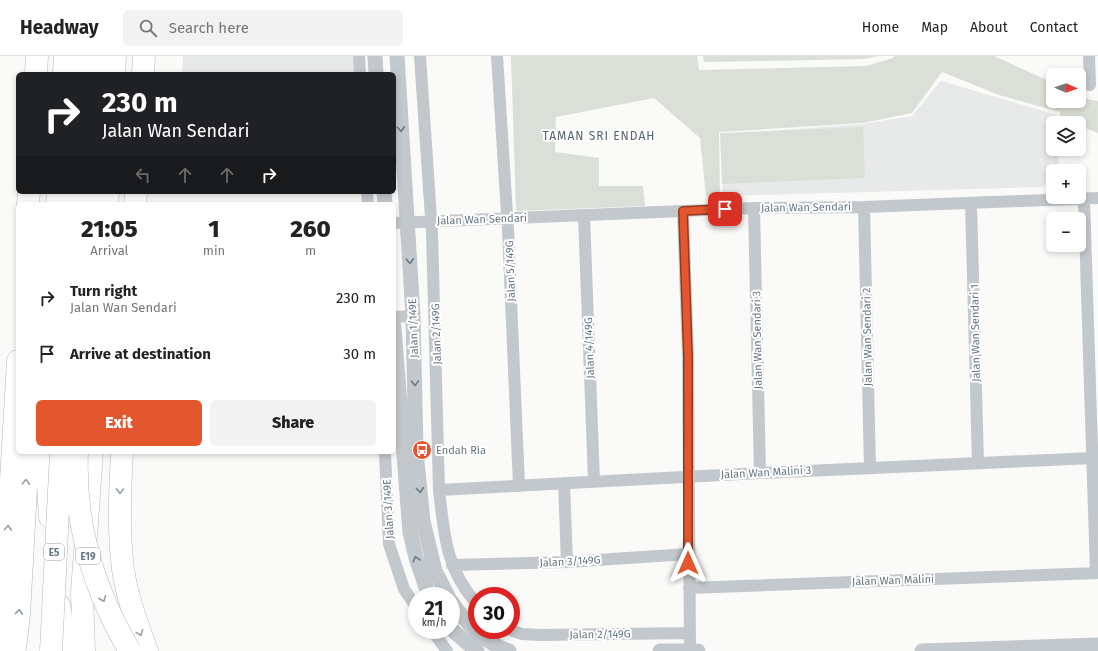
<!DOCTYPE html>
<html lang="en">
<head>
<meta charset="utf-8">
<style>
  :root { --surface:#fff; --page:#f2f2f2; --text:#222; --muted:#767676; --line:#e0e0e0; --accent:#e4572e }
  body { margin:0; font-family:"Fira Sans",sans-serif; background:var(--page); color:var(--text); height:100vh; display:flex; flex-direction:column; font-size:15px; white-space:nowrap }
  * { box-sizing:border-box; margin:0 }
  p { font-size:13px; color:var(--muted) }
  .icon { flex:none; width:22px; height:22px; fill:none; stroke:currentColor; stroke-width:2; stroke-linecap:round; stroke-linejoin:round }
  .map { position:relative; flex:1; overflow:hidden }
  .details { position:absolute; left:16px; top:146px; width:380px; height:252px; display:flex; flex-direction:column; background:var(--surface); border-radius:6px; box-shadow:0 2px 6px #0003 }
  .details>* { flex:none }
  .top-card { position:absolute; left:16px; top:16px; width:380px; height:122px; border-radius:6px; box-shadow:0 2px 6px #0003; background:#202124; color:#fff; overflow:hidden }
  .needle { width:26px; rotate:92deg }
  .tools { position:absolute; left:1046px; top:12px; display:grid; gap:8px }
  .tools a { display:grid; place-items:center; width:40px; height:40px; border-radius:6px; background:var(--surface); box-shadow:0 2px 6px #0003; font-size:20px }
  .speed { position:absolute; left:408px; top:531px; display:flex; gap:8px; font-size:20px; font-weight:700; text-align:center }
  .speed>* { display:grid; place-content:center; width:52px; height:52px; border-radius:50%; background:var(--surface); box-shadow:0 2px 6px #0003; line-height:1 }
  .speed small { font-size:10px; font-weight:400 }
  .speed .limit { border:6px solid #d22; background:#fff; color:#111 }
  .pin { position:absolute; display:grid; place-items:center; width:34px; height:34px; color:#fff; margin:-17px; border-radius:8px; box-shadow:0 2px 6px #0006 }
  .me { position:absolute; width:44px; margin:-22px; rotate:0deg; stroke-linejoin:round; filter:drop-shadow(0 0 3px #0008) }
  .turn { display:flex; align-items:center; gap:14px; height:84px; padding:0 20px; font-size:18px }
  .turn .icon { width:52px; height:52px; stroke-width:2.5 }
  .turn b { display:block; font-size:28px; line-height:34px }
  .lanes { display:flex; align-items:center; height:38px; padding:0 20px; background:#0003; justify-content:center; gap:20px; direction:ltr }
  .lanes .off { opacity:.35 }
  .eta { display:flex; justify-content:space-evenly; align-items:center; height:68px; text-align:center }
  .eta b { font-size:24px; font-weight:800; line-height:28px }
  .cta { display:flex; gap:8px; margin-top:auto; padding:8px 20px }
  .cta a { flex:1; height:46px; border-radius:6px; background:var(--accent); color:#fff; font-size:16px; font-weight:800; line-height:46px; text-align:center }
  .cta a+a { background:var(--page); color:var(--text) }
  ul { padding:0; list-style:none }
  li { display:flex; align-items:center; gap:12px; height:56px; padding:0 20px }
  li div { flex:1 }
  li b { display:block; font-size:15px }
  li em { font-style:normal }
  header { display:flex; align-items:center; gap:24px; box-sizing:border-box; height:56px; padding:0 20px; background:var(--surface); border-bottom:1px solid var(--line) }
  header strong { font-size:19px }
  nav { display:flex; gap:22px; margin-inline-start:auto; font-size:14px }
  .search { width:280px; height:36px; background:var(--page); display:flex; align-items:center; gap:10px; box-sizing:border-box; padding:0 14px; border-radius:6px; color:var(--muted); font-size:15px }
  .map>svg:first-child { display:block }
  .built { fill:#e8e9e9 }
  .green { fill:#dadfd7 }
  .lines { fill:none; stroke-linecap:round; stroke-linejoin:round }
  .motorway-casing { stroke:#b4b9bd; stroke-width:23 }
  .minor { stroke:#c3c8cc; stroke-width:12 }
  .tertiary { stroke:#c3c8cc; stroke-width:15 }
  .motorway { stroke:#fff; stroke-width:22 }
  .motorway-bridge-casing { stroke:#b4b9bd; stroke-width:23; stroke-linecap:butt }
  .motorway-bridge { stroke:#fff; stroke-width:22 }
  .oneway { stroke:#6a7a87 }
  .oneway2 { stroke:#939fa8 }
  .route-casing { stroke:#94391e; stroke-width:10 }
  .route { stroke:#e4572e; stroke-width:7 }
  .labels { text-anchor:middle; stroke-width:4; stroke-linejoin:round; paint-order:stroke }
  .shield { fill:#fff; stroke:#939fa8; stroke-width:1 }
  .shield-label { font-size:10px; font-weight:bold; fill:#657683 }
  .street-label { font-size:11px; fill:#657683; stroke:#fff }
  .poi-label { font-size:11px; fill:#657683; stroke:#fff; text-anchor:start }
  .neighbourhood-label { font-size:12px; letter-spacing:1px; fill:#57646e; stroke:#fff }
</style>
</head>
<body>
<header>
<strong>Headway</strong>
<div class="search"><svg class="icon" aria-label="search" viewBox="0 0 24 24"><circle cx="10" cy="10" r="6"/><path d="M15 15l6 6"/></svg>Search here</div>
<nav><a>Home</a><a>Map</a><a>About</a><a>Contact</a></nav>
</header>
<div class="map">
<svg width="1098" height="595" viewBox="0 0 1098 595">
  <rect width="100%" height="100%" fill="#fafaf8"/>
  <path class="built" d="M 183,0 L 356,0 L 357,18 L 182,18 Z
    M 941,25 L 1057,59 L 1057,67 L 1053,67 L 1053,93 L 1058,93 L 1059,112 L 1056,115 L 1053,115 L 1053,119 L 1043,131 L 723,140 L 722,79 L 862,68 L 912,60 Z"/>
  <path class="green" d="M 511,0 L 697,0 L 699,14 L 866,10 L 893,2 L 895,0 L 994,0 L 1053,27 L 1053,45 L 1079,45 L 1079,39 L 1087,43 L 1098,45 L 1098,77 L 1080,70 L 1079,76 L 1079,67 L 1060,67 L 1060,56 L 999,39 L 942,16 L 912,57 L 863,67 L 719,76 L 720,141 L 706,140 L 700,82 L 654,42 L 556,61 L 555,96 L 599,102 L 599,130 L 643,130 L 645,150 L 516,155 Z
    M 703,0 L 878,0 L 865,3 L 704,6 Z
    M 863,71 L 865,122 L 722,128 L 720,77 Z"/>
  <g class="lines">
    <g class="motorway-casing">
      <path id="motorway" d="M 36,18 L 37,0
        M 64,18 L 65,0
        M 81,18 L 82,0
        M 97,18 L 98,0
        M 114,18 L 115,0
        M 143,18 L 144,0
        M 28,148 L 29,136
        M 57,148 L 58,136
        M 74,148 L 75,136
        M 90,148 L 91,136
        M 107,148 L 108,136
        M 135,148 L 136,136
        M 46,396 L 50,461
        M 122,396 C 120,435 118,474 123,513 C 127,541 137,568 147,595
        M 59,549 L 66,595
        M 15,592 L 19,559 L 28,396
        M 1,595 L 18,305
        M 84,595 L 82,537 L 92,396"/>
    </g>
    <path class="minor" d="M 359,0 L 360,18
      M 420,0 L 432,177 L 439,434 C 444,478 446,514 477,548
      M 497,0 L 508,174 L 519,430
      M 1089,0 L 1090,29
      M 367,136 L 368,148
      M 1084,143 L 1096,517
      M 971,147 L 978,407
      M 864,151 L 870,412
      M 754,152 L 760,417
      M 683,155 L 688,300 L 690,595
      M 584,159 L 594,425
      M 394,167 L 754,152 L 864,151 L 1098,142
      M 394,261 L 413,260
      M 385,396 L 389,488 L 404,533 L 417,552
      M 564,427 L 567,506
      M 439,434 L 760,417 L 1093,402
      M 452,509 L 567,506 L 688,498
      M 689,532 L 1098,517
      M 432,574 L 447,595
      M 510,574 L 522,578 L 541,579 L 690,577"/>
    <path class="tertiary" d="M 375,0 L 376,18
      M 397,0 L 413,260 L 416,395 L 423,465 L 435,515 L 448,540
      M 384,136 L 385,148
      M 394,271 L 410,476 L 416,502 L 429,540
      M 451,545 C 464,565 486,588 509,595
      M 451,573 L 477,595
      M 660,595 L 698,595
      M 922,595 L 1098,589"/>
    <use href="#motorway" class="motorway"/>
    <g class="motorway-bridge-casing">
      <path id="motorway-bridge" d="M 77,396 C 74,467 94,535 130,595
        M 51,595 L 61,396"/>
    </g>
    <use href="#motorway-bridge" class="motorway-bridge"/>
  </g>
  <defs><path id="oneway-chevron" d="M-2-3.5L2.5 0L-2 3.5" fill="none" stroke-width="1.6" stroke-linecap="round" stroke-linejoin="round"/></defs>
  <g class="oneway">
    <use href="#oneway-chevron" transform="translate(401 73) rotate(86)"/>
    <use href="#oneway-chevron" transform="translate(410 205) rotate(87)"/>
    <use href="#oneway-chevron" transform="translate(415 327) rotate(88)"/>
    <use href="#oneway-chevron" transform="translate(420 434) rotate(85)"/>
    <use href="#oneway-chevron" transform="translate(416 503) rotate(-106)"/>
  </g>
  <g class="oneway2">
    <use href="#oneway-chevron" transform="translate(26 426) rotate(-87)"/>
    <use href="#oneway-chevron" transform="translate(120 435) rotate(91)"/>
    <use href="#oneway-chevron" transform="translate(8 472) rotate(-87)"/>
    <use href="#oneway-chevron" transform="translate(103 543) rotate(68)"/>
    <use href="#oneway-chevron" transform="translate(19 556) rotate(-86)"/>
    <use href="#oneway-chevron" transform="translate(140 577) rotate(69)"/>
  </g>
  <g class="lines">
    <g class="route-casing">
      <path id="route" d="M 688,507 L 688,300 L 683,155 L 725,153"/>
    </g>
    <use href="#route" class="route"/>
  </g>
  <defs>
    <g id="bus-disc" transform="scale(1)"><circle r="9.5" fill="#e4572e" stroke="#fff"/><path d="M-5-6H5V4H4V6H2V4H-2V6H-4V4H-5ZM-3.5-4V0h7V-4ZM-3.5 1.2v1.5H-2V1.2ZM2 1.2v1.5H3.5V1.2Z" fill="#fff"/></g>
  </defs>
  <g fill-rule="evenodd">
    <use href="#bus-disc" x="422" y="394"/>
  </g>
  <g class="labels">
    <g class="shield">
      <rect x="44" y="488" width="20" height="16" rx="3"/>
      <rect x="76" y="492" width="24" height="16" rx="3"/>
    </g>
    <g class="shield-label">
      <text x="54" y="500">E5</text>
      <text x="88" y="504">E19</text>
    </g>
    <g class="street-label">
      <text transform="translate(806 151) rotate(-1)" y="4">Jalan Wan Sendari</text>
      <text transform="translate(482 163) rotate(-2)" y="4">Jalan Wan Sendari</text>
      <text transform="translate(510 215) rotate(-92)" y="4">Jalan 5/149G</text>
      <text transform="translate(413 272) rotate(-92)" y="4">Jalan 1/149E</text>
      <text transform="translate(975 277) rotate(-91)" y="4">Jalan Wan Sendari 1</text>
      <text transform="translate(436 278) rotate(-92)" y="4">Jalan 2/149G</text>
      <text transform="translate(867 281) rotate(-91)" y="4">Jalan Wan Sendari 2</text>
      <text transform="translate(757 284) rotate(-91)" y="4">Jalan Wan Sendari 3</text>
      <text transform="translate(589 292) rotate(-92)" y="4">Jalan 4/149G</text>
      <text transform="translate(766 416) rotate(-3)" y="4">Jalan Wan Malini 3</text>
      <text transform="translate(388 453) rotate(-93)" y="4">Jalan 3/149E</text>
      <text transform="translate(570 505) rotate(-3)" y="4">Jalan 3/149G</text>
      <text transform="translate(893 524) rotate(-2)" y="4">Jalan Wan Malini</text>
      <text transform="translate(600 578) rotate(-1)" y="4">Jalan 2/149G</text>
    </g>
    <g class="poi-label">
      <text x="436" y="398">Endah Ria</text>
    </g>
    <g class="neighbourhood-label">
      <text x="599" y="84">TAMAN SRI ENDAH</text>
    </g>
  </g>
</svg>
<div class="tools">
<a><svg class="needle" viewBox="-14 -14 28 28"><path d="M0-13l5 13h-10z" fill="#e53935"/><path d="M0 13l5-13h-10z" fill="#767676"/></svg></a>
<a><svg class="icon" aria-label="layers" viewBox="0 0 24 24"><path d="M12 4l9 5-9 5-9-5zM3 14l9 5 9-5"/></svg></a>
<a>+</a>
<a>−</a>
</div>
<div class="speed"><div>21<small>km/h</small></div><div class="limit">30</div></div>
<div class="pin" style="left:725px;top:153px;background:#d93025"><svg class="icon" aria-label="arrive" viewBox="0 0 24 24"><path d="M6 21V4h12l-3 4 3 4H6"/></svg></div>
<svg class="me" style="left:688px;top:507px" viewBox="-20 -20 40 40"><path d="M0-17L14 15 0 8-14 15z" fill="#e4572e" stroke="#fff" stroke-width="4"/></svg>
<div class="top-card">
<div class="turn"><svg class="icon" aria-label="right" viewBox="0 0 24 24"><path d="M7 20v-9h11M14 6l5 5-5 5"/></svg><div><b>230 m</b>Jalan Wan Sendari</div></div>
<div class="lanes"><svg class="icon off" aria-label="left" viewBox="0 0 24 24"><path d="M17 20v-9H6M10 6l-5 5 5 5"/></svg><svg class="icon off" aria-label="ahead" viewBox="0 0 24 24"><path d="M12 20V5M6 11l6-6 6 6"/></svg><svg class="icon off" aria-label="ahead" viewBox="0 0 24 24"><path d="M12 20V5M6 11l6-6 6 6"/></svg><svg class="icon" aria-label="right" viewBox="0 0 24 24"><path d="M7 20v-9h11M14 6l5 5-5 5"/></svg></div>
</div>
<section class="details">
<div class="eta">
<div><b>21:05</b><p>Arrival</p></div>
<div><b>1</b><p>min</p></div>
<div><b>260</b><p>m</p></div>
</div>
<ul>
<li><svg class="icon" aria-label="right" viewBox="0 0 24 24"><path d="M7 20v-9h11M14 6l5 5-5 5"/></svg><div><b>Turn right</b><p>Jalan Wan Sendari</p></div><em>230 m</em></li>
<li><svg class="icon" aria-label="arrive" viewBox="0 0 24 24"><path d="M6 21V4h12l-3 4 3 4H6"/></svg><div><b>Arrive at destination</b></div><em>30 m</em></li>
</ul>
<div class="cta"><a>Exit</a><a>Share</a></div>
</section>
</div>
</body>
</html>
